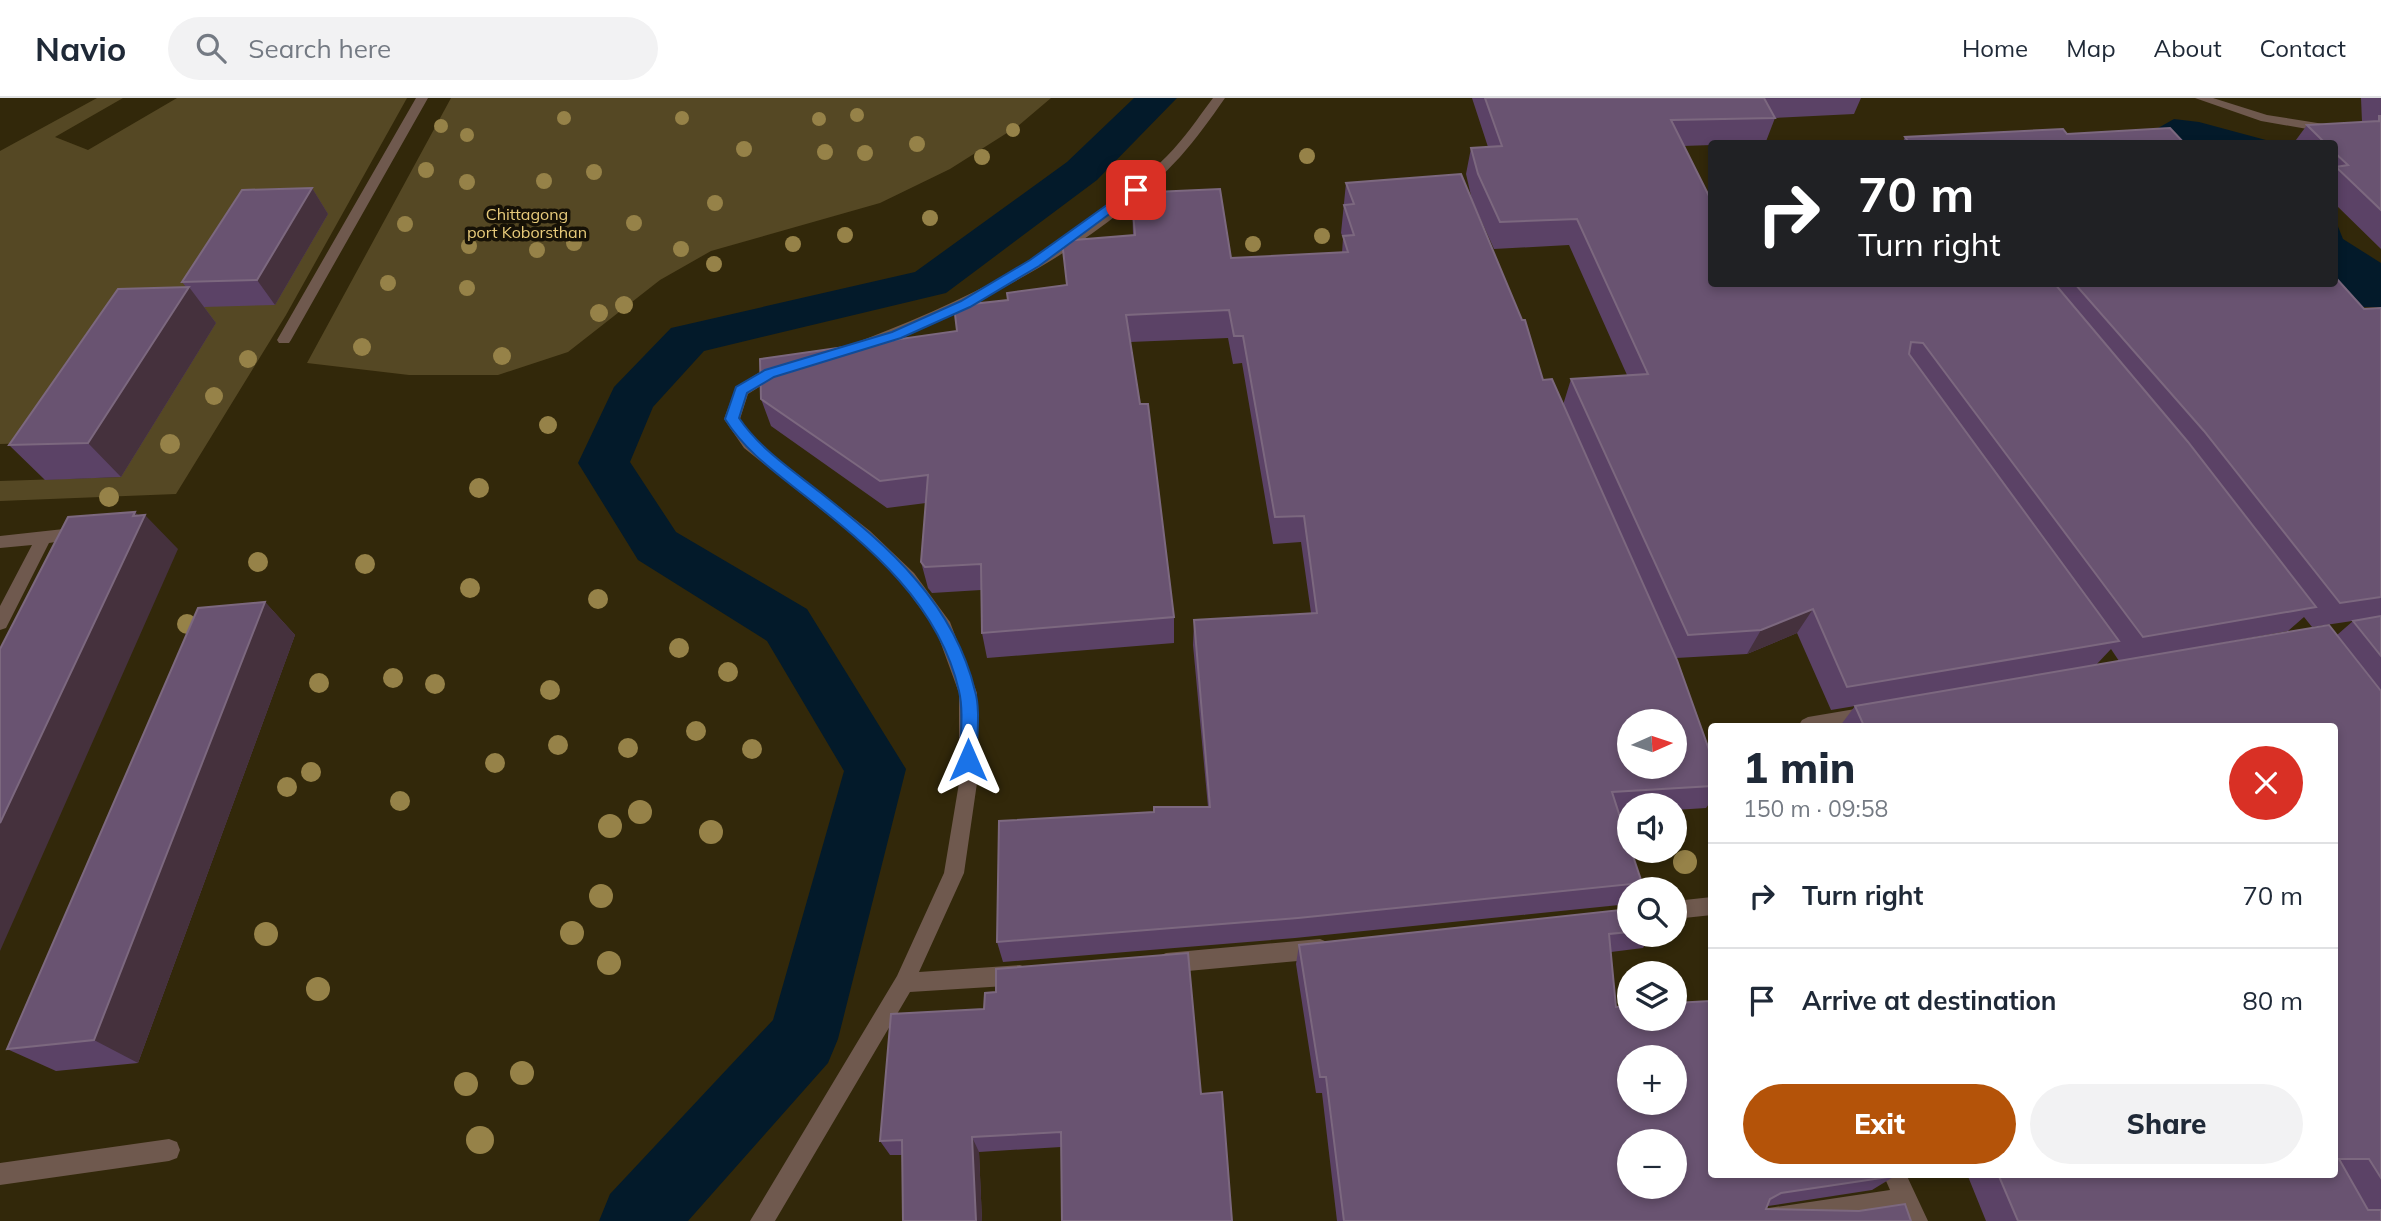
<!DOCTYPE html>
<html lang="en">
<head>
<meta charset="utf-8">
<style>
  :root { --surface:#fff; --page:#f2f2f3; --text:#1f2937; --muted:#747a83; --line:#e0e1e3; --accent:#b45309 }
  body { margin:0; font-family:Mulish,sans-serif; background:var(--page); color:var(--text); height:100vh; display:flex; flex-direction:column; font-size:26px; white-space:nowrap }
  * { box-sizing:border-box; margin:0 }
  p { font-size:23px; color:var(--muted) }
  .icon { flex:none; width:38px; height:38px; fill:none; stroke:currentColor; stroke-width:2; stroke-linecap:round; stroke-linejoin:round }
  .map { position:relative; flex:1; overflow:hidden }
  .side { position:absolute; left:1708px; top:625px; width:630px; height:455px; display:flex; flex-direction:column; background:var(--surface); border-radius:7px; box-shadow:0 4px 10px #0003 }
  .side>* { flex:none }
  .guide { position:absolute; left:1708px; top:42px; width:630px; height:147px; border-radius:7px; box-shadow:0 4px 10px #0003; background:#202124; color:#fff; overflow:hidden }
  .needle { width:46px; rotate:87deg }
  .tools { position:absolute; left:1617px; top:611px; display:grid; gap:14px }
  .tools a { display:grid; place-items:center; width:70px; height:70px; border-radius:50%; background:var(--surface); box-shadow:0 4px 10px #0003; font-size:35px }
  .pin { position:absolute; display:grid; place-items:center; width:60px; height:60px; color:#fff; margin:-30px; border-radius:14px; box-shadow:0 4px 10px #0006 }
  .me { position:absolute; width:77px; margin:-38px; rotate:0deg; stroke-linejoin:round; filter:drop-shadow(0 0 5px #0008) }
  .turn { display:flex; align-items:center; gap:24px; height:147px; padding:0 35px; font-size:32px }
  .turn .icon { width:91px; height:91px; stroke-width:2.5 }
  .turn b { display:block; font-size:49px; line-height:60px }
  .round { display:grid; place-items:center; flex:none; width:74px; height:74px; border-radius:37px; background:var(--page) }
  .head { display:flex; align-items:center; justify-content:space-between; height:119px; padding:0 35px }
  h1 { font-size:42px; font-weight:800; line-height:52px }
  .action { display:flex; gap:14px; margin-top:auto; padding:14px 35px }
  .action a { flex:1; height:80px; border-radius:42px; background:var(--accent); color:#fff; font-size:28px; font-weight:800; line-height:80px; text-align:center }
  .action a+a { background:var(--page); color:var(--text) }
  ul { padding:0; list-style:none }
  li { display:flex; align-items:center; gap:21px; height:105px; padding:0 35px; border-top:2px solid var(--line) }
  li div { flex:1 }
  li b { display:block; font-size:26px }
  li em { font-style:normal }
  header { display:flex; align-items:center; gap:42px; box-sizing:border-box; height:98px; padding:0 35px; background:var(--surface); border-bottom:2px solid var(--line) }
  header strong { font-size:33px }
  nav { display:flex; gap:38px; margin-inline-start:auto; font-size:24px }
  .search { width:490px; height:63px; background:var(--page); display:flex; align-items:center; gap:18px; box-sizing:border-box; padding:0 24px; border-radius:38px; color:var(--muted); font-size:26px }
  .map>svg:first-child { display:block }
  .green { fill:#554824 }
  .water { fill:#031a2a }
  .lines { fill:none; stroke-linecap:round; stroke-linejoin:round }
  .canal { fill:#031a2a; fill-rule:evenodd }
  .street { fill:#6f594e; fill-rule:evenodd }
  .tree { fill:#968248 }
  .wall { fill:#5b4266; fill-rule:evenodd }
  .shaded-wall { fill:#45313d }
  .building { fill:#695371; stroke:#7c687f; stroke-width:2; fill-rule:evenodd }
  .route { fill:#1a73e8; stroke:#114b97; stroke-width:2 }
  .labels { text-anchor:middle; stroke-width:7; stroke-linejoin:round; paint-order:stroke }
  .far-park-label { font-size:16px; fill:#e8cb7b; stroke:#161106 }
</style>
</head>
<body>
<header>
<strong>Navio</strong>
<div class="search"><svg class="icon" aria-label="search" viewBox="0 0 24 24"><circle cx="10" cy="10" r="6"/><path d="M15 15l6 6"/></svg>Search here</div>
<nav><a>Home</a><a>Map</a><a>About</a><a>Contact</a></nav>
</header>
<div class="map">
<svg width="2381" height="1123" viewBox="0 0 2381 1123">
  <rect width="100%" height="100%" fill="#32280a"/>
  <path class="green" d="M 97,0 L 123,0 L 55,39 L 88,52 L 177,0 L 407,0 L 286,217 L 176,396 L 0,403 L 0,383 L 121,379 L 70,344 L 0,346 L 0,53 Z
    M 451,0 L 1051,0 L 1018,28 L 950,71 L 880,105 L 711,153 L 660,182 L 568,254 L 498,277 L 409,277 L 307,265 Z"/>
  <path class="water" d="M 2174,21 L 2199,24 L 2277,45 L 2155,45 L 2151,34 Z
    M 2335,121 L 2343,141 L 2381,165 L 2381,209 L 2348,209 L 2334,186 Z"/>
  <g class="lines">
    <path class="canal" d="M 1134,0 L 1177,0 L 1097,82 L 946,195 L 704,253 L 653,309 L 630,364 L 676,434 L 807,511 L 906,671 L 838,941 L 828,965 L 688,1123 L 599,1123 L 610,1096 L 773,922 L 844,673 L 767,543 L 638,462 L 578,365 L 614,289 L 671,230 L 915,174 L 1067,64 Z"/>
    <path class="street" d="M 416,0 L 428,0 L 291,242 L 289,245 L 279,245 L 277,242 Z
      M 1213,0 L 1225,0 C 1211,20 1196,41 1180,59 C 1097,150 968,214 854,255 L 844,255 L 844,249 C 961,207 1078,148 1167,58 C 1184,41 1198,20 1213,0 Z
      M 2195,0 L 2213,0 L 2267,17 L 2330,27 L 2336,31 L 2330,35 L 2261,23 Z
      M 782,267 L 789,272 L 787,276 L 775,279 L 748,296 L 740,321 L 754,342 L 870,433 L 914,475 L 950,524 L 977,595 L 977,685 L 964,775 L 919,874 L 1020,867 L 1027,870 L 1030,877 L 1027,884 L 1020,887 L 910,894 L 775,1123 L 750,1123 L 897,878 L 944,775 L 959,685 L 959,595 L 936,532 L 902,485 L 858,441 L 744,350 L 724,321 L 736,289 L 765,271 Z
      M 82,429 L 90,435 L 88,439 L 49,445 L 6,530 L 0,532 L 0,508 L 32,447 L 0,450 L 0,438 Z
      M 1867,609 L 1873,612 L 1876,617 L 1873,622 C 1852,630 1820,632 1799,627 L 1802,622 L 1808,619 Z
      M 1712,799 L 1712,817 L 1675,821 L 1675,803 Z
      M 1320,841 L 1327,844 L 1330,851 L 1327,858 L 1320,861 L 1166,875 L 1159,872 L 1156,865 L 1159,858 L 1166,855 Z
      M 169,1041 L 177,1044 L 180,1052 L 177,1060 L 169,1063 L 0,1087 L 0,1065 Z
      M 1883,1076 L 1906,1076 L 1928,1123 L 1904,1123 L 1900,1113 L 1837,1123 L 1750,1123 L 1754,1115 L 1762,1111 L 1890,1092 Z"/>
  </g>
  <g class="tree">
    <circle cx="857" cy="17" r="7"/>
    <circle cx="564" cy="20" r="7"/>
    <circle cx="682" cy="20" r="7"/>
    <circle cx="819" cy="21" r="7"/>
    <circle cx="441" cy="28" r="7"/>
    <circle cx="1013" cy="32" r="7"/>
    <circle cx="467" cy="37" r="7"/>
    <circle cx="917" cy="46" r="8"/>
    <circle cx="744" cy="51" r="8"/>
    <circle cx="825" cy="54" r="8"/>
    <circle cx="865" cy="55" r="8"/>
    <circle cx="1307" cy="58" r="8"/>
    <circle cx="982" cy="59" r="8"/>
    <circle cx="426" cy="72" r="8"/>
    <circle cx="594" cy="74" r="8"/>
    <circle cx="544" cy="83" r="8"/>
    <circle cx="467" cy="84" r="8"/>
    <circle cx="715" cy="105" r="8"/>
    <circle cx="930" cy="120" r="8"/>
    <circle cx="634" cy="125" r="8"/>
    <circle cx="405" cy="126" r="8"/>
    <circle cx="845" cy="137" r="8"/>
    <circle cx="1322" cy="138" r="8"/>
    <circle cx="574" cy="145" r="8"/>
    <circle cx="793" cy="146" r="8"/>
    <circle cx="1253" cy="146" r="8"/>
    <circle cx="469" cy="148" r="8"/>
    <circle cx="681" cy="151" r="8"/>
    <circle cx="537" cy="152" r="8"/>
    <circle cx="714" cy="166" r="8"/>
    <circle cx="388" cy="185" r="8"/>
    <circle cx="467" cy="190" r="8"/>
    <circle cx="624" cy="207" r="9"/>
    <circle cx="599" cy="215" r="9"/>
    <circle cx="362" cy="249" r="9"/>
    <circle cx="502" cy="258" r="9"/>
    <circle cx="248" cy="261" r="9"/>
    <circle cx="214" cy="298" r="9"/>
    <circle cx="548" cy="327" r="9"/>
    <circle cx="170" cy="346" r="10"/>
    <circle cx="479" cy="390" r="10"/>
    <circle cx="109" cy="399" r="10"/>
    <circle cx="258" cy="464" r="10"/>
    <circle cx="365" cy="466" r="10"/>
    <circle cx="470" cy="490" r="10"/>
    <circle cx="598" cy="501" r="10"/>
    <circle cx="187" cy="526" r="10"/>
    <circle cx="679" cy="550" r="10"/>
    <circle cx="728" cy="574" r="10"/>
    <circle cx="393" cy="580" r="10"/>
    <circle cx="319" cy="585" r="10"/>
    <circle cx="435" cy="586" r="10"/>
    <circle cx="550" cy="592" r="10"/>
    <circle cx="696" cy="633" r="10"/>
    <circle cx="558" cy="647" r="10"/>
    <circle cx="628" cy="650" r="10"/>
    <circle cx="752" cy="651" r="10"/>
    <circle cx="495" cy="665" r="10"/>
    <circle cx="311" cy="674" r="10"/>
    <circle cx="287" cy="689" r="10"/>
    <circle cx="400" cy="703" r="10"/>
    <circle cx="640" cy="714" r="12"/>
    <circle cx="610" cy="728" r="12"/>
    <circle cx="711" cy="734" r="12"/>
    <circle cx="1685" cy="764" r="12"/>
    <circle cx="601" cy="798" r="12"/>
    <circle cx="572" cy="835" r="12"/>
    <circle cx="266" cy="836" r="12"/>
    <circle cx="609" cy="865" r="12"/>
    <circle cx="318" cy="891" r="12"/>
    <circle cx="522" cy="975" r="12"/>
    <circle cx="466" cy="986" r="12"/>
    <circle cx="480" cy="1042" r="14"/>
  </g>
  <path class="wall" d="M 1472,0 L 1861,0 L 1854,16 L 1775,20 L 1765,46 L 1712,46 L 1712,47 L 1683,48 L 1712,186 L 2334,186 L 2364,211 L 2381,210 L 2381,1123 L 1986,1123 L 1967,1076 L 2334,1076 L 2334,628 L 1840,628 L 1855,608 L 1831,612 L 1797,535 L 1747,556 L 1676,560 L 1712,660 L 1712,702 L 1706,710 L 1675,712 L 1675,707 L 1629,707 L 1629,715 L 1619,716 L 1642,785 L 1638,791 L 1629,791 L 1629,806 L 1295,840 L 1003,864 L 997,844 L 1154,714 L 1208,709 L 1193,547 L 1194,522 L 1311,515 L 1301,444 L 1273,446 L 1242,265 L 1233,266 L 1228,240 L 1130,244 L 1174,519 L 1174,545 L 987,560 L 982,535 L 981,492 L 932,495 L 928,490 L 921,464 L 926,405 L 887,410 L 771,328 L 761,301 L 957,233 L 1008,202 L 1067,188 L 1133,137 L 1132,101 L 1231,160 L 1342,155 L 1343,140 L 1341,135 L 1346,85 L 1543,282 L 1563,307 L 1571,281 L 1627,277 L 1569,147 L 1494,151 L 1472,102 L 1466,76 L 1471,50 L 1488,49 ZM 2304,519 L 2312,529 L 2359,522 L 2353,523 L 2337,537 L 2194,550 L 2288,533 ZM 2111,551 L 2119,563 L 2096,567 Z
    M 2361,0 L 2381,0 L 2381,151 L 2334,105 L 2334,46 L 2293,46 L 2307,27 L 2362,24 Z
    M 2067,36 L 2185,46 L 1902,46 L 1905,39 Z
    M 312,90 L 328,116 L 275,207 L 204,209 L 216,225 L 121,379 L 45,382 L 9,347 L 186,189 L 182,184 Z
    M 265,504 L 295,537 L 138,965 L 56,973 L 7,951 Z
    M 1629,811 L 1629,836 L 1652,836 L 1643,850 L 1611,854 L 1616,909 L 1712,1076 L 1895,1078 L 1872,1092 L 1768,1108 L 1766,1111 L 1911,1123 L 1337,1123 L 1322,995 L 1316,995 L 1296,866 L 1299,847 Z
    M 1201,996 L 1061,1049 L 979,1054 L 982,1123 L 903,1123 L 902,1057 L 890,1057 L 880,1043 Z"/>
  <path class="shaded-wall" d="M 312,90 L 328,116 L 275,207 L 257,182 Z
    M 189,189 L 216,225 L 121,379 L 88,345 Z
    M 135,414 L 143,422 L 145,417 L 178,451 L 0,853 L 0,725 Z
    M 265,504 L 295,537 L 138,965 L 94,942 Z
    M 1813,511 L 1797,535 L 1747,556 L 1761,532 Z
    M 972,1039 L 979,1054 L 982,1123 L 976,1123 Z"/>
  <path class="building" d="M 1485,0 L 1764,0 L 1775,20 L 1671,22 L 1712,104 L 1712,186 L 2055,186 L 2188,344 L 2316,509 L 2143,539 L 1923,245 L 1911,244 L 1909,256 L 2119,543 L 1847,589 L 1813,511 L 1761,532 L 1688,537 L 1571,281 L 1648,276 L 1577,121 L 1500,124 L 1478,76 L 1471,50 L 1502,48 Z
    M 2379,18 L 2381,18 L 2381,112 L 2336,69 L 2348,67 L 2334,54 L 2334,46 L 2326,46 L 2307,27 L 2379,23 Z
    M 2170,30 L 2185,46 L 1910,46 L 1905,39 L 2063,31 L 2067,36 Z
    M 1461,76 L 1522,222 L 1525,222 L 1543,282 L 1552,281 L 1677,562 L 1712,660 L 1712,688 L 1612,694 L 1629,747 L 1629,752 L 1631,752 L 1642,785 L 1298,820 L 997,844 L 999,723 L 1154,714 L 1154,709 L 1210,709 L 1194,522 L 1317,515 L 1304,418 L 1275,419 L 1243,238 L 1234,238 L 1229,212 L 1126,217 L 1140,306 L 1148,306 L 1174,519 L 982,535 L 981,466 L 925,469 L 921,464 L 928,377 L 880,383 L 761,301 L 760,261 L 957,233 L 954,208 L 1008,202 L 1007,195 L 1067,187 L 1062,143 L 1135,137 L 1132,101 L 1156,100 L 1155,94 L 1220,91 L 1231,160 L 1348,154 L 1343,138 L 1354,137 L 1344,107 L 1354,106 L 1346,85 ZM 1629,623 L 1675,623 L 1675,668 L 1629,668 Z
    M 312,90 L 257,182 L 182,184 L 242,92 Z
    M 2334,181 L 2337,181 L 2364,211 L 2381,210 L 2381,499 L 2340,505 L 2204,333 L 2075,186 L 2334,186 Z
    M 189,189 L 88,345 L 9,347 L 118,191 Z
    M 135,414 L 133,418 L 145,417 L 0,725 L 0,551 L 68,419 Z
    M 265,504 L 94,942 L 7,951 L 198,510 Z
    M 2381,518 L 2381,558 L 2353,523 Z
    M 2329,527 L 2381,593 L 2381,1080 L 2369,1061 L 2339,1061 L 2368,1112 L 2381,1112 L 2381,1123 L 2018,1123 L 1998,1076 L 2334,1076 L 2334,628 L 1864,628 L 1855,608 Z
    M 1629,811 L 1629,834 L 1609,836 L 1616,909 L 1629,908 L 1629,920 L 1675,920 L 1675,905 L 1710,903 L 1712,907 L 1712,1076 L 1894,1076 L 1895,1078 L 1781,1095 L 1770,1101 L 1766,1111 L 1859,1113 L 1905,1106 L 1911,1123 L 1344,1123 L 1326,979 L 1320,979 L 1299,847 ZM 1629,959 L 1675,959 L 1675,1004 L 1629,1004 ZM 1629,1043 L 1675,1043 L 1675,1088 L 1629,1088 Z
    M 1188,855 L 1201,996 L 1222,994 L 1232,1123 L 1062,1123 L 1061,1034 L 972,1039 L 976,1123 L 903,1123 L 902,1042 L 880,1043 L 891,916 L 984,911 L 985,895 L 996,894 L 996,871 Z"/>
  <path class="route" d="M 1132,89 L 1142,92 L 1039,168 L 970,209 L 901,240 L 774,279 L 747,295 L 739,320 C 760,351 792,372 821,395 C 889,449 954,505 975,593 C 981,613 976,641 977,662 L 968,669 L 960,662 C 960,641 964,614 959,593 C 939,506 871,450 804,397 C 775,374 745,353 725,321 L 736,289 L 765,272 L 892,234 L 961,203 L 1030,162 Z"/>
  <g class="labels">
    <g class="far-park-label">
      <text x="527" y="122">Chittagong<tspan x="527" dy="18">port Koborsthan</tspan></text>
    </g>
  </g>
</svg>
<div class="tools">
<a><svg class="needle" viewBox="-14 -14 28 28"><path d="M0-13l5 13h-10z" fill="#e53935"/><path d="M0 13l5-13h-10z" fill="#747a83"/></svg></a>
<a><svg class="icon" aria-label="sound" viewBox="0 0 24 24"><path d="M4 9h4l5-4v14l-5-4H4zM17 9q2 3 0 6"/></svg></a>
<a><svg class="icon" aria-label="search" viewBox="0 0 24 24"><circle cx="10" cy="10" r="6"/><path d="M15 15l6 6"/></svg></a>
<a><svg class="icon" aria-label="layers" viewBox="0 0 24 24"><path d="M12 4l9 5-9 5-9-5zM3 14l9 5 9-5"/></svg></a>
<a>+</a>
<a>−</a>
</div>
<div class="pin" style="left:1136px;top:92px;background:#d93025"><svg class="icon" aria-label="arrive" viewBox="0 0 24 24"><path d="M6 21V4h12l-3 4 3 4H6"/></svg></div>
<svg class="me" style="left:968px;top:662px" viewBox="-20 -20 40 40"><path d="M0-17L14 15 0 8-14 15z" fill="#1a73e8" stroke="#fff" stroke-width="4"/></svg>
<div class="guide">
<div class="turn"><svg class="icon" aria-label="right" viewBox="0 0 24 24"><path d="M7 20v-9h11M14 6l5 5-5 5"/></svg><div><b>70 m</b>Turn right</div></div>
</div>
<section class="side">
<div class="head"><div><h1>1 min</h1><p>150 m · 09:58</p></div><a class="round" style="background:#d93025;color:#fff"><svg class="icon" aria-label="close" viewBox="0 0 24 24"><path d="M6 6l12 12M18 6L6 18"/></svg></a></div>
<ul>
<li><svg class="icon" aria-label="right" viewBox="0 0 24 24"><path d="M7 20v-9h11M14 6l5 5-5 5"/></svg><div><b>Turn right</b></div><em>70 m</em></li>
<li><svg class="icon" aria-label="arrive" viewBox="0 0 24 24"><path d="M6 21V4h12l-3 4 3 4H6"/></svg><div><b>Arrive at destination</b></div><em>80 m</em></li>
</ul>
<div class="action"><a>Exit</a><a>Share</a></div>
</section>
</div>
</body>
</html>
